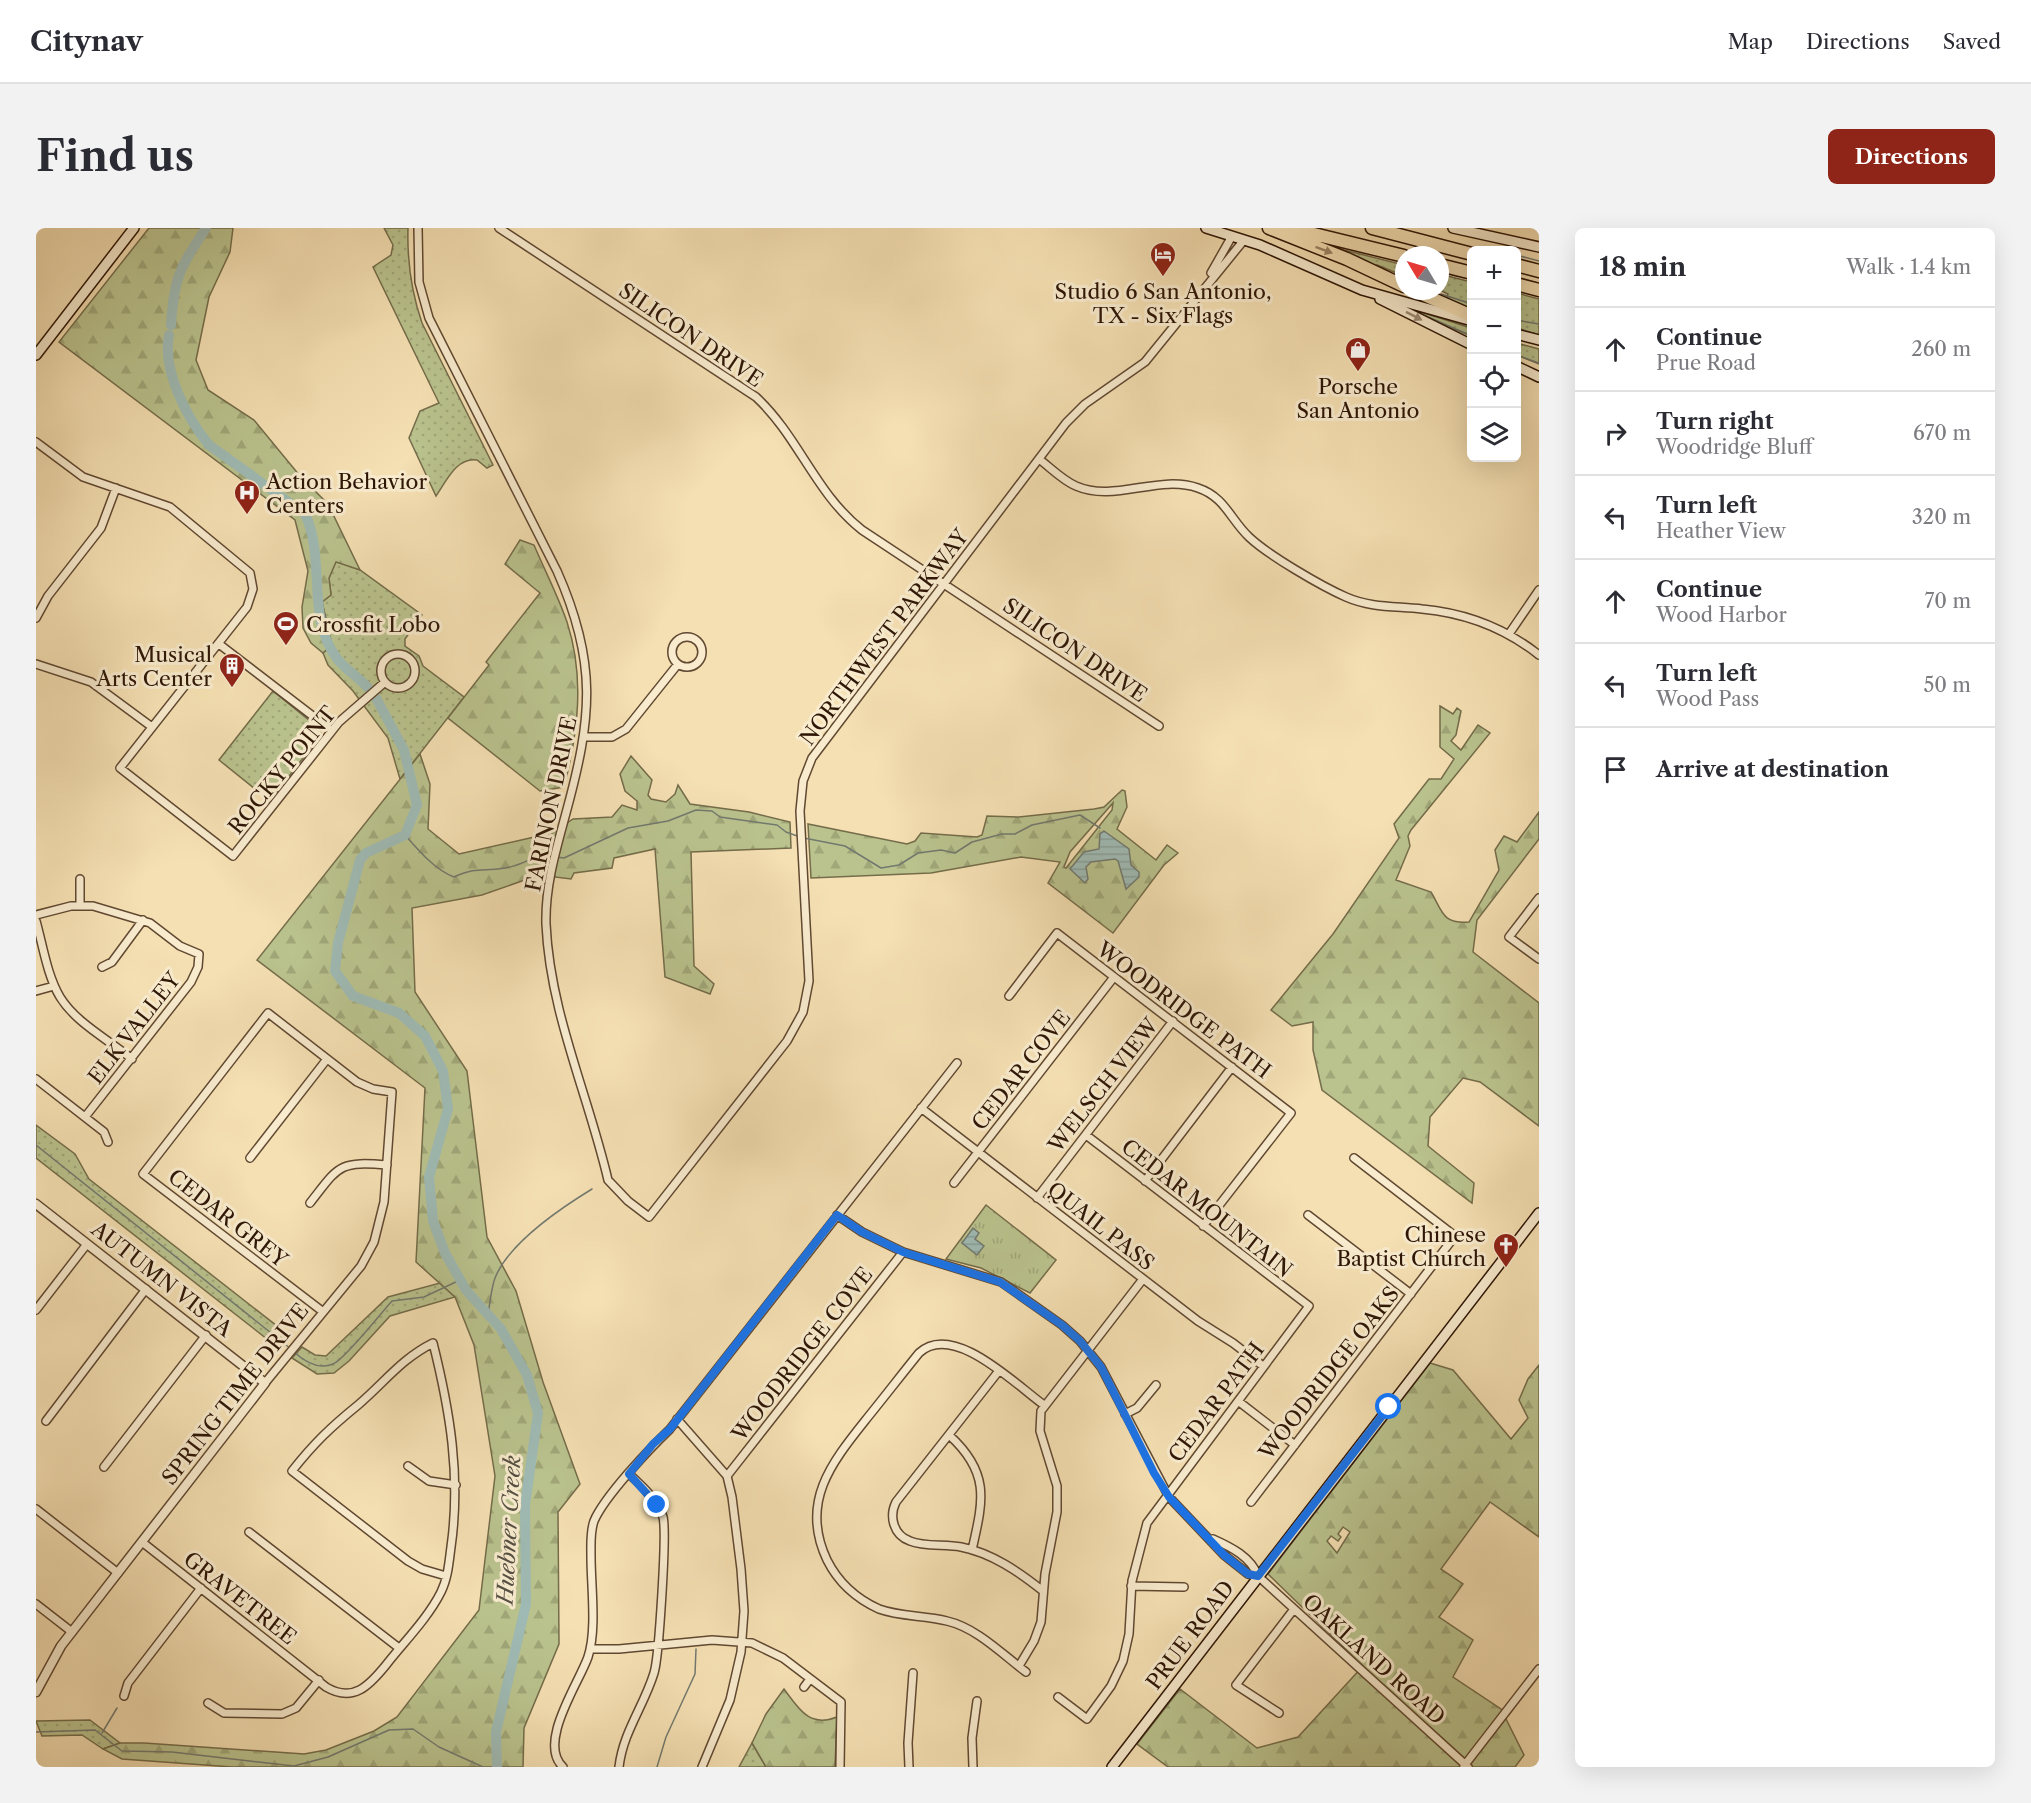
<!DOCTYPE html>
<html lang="en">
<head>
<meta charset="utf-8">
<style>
  :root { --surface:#fff; --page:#f2f2f3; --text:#2b2b33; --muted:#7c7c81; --line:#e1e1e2; --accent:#8f2418 }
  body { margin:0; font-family:"Libre Caslon Text",serif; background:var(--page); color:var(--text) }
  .controls { position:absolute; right:18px; top:18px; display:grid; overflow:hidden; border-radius:9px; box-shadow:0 6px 24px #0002 }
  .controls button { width:54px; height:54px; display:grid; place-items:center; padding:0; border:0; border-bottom:2px solid var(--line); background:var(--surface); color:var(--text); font:30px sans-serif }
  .compass { position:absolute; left:1359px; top:18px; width:54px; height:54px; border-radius:50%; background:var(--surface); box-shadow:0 6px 24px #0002; rotate:308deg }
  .stop { position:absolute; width:18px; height:18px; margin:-14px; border:4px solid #1a73e8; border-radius:50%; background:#fff }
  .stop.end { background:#1a73e8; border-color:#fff; box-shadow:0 2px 6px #0008 }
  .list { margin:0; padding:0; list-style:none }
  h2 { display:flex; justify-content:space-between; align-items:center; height:78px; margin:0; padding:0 24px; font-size:26px }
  h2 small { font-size:20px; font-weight:400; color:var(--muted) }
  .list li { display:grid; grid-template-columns:39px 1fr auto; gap:18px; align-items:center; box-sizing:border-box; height:84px; padding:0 24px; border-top:2px solid var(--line) }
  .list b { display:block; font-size:22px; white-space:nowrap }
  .list p { margin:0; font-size:20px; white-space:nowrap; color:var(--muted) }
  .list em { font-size:20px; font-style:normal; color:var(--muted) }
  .icon { flex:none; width:33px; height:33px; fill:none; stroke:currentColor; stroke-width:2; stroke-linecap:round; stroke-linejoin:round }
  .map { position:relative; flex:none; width:1503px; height:1539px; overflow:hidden; border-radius:9px }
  header { display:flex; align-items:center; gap:36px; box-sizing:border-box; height:84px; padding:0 30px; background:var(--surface); border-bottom:2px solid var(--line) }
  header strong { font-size:28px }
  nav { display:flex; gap:33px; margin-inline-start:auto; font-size:21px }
  .intro { display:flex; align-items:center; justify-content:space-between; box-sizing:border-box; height:144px; padding:0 36px }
  h1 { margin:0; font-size:42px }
  .button { padding:15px 27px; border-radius:9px; background:var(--accent); color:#fff; font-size:21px; font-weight:700 }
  main { display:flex; gap:36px; padding:0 36px }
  aside { flex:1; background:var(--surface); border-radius:9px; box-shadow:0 6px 24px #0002 }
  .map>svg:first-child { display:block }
</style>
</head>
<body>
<header>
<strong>Citynav</strong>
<nav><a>Map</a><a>Directions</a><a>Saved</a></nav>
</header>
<div class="intro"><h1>Find us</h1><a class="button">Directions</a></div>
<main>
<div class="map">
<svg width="1503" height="1539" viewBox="0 0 1503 1539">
  <defs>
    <pattern id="grass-dots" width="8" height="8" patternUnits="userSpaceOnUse" patternTransform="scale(1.5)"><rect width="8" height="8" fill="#bac38e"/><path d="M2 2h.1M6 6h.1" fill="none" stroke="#a0a779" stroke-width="1.8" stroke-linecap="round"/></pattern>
    <pattern id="forest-firs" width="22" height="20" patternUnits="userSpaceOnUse" patternTransform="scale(1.5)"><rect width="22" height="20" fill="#bac38e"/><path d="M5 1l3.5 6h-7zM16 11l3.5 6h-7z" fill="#a0a779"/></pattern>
    <pattern id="park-tufts" width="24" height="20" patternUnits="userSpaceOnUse" patternTransform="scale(1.5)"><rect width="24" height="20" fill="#bac38e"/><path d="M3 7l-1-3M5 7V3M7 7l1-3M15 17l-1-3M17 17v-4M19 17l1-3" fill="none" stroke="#a0a779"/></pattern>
    <pattern id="water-rules" width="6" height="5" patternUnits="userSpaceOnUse" patternTransform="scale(1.5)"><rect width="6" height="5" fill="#9fbbb5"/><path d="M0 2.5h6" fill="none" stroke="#89a09a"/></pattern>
  </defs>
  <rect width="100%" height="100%" fill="#f5e0b3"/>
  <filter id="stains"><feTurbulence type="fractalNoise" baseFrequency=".00333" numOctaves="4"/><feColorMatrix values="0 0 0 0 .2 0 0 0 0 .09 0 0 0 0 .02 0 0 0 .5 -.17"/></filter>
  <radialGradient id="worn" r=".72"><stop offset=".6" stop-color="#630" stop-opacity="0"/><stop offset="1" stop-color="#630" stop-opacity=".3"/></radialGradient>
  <path fill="url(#grass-dots)" stroke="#746c4a" stroke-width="1.5" d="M348 0H372C371 33 375 63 386 95L457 237 451 240 441 232C420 229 410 254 400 268L373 210 384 183 403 175 337 39 355 27 357 17Z
    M1296 19 1368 37V48L1341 37 1338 40Z
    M1404 46 1435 54V84L1409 74 1412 66 1404 62Z
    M1481 65 1503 71V107L1481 100Z
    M1379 82 1435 100V108L1377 84Z
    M1480 115 1503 121V136L1481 127Z
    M300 333 324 342 386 387 369 411V418L383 428 387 438 428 469 364 551 352 510 317 463 292 437 287 425 296 417 286 374 295 367 293 350Z
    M237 463 285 502 284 508 234 573 183 532Z
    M0 897 39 926 53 951 255 1109 245 1122 0 930Z
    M404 1055 419 1069 354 1088 313 1133 298 1145 281 1146 256 1130 266 1119 279 1127 290 1128 352 1069Z
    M54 1492 84 1515 67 1521 46 1507 6 1508 0 1493Z
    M716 1515 730 1539H703Z"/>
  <path fill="url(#forest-firs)" stroke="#746c4a" stroke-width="1.5" fill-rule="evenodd" d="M113 0H197L194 24 173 69 160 132 172 162 218 192 264 248 292 276 324 342 300 334 293 350 295 367 286 374 296 417 287 425 275 415 267 400 266 379 272 343 259 292 23 114Z
    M484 312 498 317C509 343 522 368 531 394 549 449 542 505 528 559L504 563 412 490 453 437 450 434 504 365 469 336Z
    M1404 478 1417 486 1421 480 1425 483 1420 507 1415 513 1425 522 1442 497 1454 505 1375 602 1372 608 1374 618 1360 652 1395 664C1407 684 1406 696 1433 694L1463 642 1459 622 1468 608 1481 614 1503 584V611L1441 692 1437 724 1503 775V898L1444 854 1427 850 1394 889 1392 918 1438 955 1436 975 1286 862 1277 822V794L1256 798 1235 782 1297 706 1363 610 1358 596 1393 551H1405L1418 531 1404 519Z
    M384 526 394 556 392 601 423 626 516 605 537 591 576 589 586 577 601 582V573L589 563 584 546 595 528 616 552 612 567 615 571 630 574 639 566 642 557 654 576 713 584 754 594 755 620 655 624 658 738 678 756 674 766 629 749 619 621 578 630 576 640 538 645 535 651 503 647 446 667 376 680 379 764 431 843 451 1009 480 1063 507 1154 544 1256 522 1284 523 1416 488 1500 487 1539H196L86 1531 67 1521 84 1515H108L268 1526 290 1522 338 1503 361 1489 443 1382 459 1248 438 1117 419 1069 380 1034 389 860 221 732Z
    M1086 562 1089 563 1091 579 1081 601 1120 632 1131 617 1142 625 1128 637 1077 705 1012 655 1024 634 985 629 895 645 775 650 772 596 871 616 879 613 885 605 941 609 946 607 951 588 983 589 1058 581 1068 579ZM1077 575 1076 582 1030 640 1028 639 1034 624Z
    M1394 1135 1417 1142 1475 1211 1492 1190 1483 1172 1492 1151 1503 1137V1309L1454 1274 1405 1341 1427 1356 1403 1389 1437 1412 1417 1449 1465 1481 1488 1527 1479 1539H1132L1101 1516 1144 1461 1221 1520 1262 1509 1327 1438 1232 1346ZM1307 1299 1314 1304 1301 1325 1291 1313 1295 1308 1302 1313 1305 1309 1302 1306Z
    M748 1461C763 1481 773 1500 801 1489L799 1539H730L716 1515 730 1486Z"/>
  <path fill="url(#park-tufts)" stroke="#746c4a" stroke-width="1.5" d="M950 977 1020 1032 994 1065 945 1040 910 1031Z"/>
  <path fill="url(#water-rules)" stroke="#72796f" stroke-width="1.5" d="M1068 603 1093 621 1095 637 1103 644V649L1090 661 1082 633 1079 631 1055 634 1050 639 1052 651 1049 655 1034 641 1048 624 1063 621 1064 606Z
    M937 1000 943 1005 939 1011 948 1018 941 1027 926 1015Z"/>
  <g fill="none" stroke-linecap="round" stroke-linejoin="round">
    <path stroke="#72796f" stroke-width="1.5" d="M1480 27 1503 33
      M1405 66 1436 76
      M1383 85 1436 108
      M1480 92 1503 96
      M1480 127 1503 135
      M369 607C382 622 399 642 418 649 443 638 446 644 469 640 486 638 498 626 515 629
      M768 610 809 618 845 640 863 637 882 625 905 622 919 625 936 614 966 606H979L996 597 1044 587 1064 600
      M520 629 528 630 592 600 632 593 660 582 676 583 684 589 741 597 750 604 764 609
      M0 917 255 1121
      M452 1087C454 1075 455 1061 459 1050 473 1015 525 980 556 961
      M258 1124C268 1133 283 1142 297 1136 308 1132 345 1085 356 1073L388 1069 424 1052
      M0 1504 59 1502 86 1523 136 1524 258 1538 292 1529 353 1502 377 1501 403 1519 447 1539
      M66 1505 81 1480
      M621 1539 630 1509 659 1446 660 1421"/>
    <path stroke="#9fbbb5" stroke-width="10" d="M135 97C138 48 144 40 170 0
      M133 107C126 143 151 190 173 217L269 286C290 330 270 388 300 429 308 441 323 449 333 461
      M340 470 368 522 381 577 369 607 330 625 324 632 302 715 299 743 317 768 363 785 389 808 407 843 412 881 393 949 397 993 409 1025 430 1062 465 1101 491 1147 502 1185 489 1277 490 1376 460 1504 461 1539"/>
    <defs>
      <path id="minor" d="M382 0 383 54 393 90 521 343C562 435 556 490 530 585 520 622 509 658 510 696 514 785 552 866 572 952L592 973 613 989 751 813 767 784 773 753 764 583 767 553 776 530 1030 195 1049 176 1109 134 1208 12
        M463 0 720 169C763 209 779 265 826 302L1123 498
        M1175 45 1196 8
        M0 214 47 249 134 279 214 345 217 361 211 379 84 540 197 628 303 494 349 454
        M1003 231C1015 240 1026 252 1040 258 1079 275 1122 246 1162 260 1189 269 1194 291 1213 309 1232 327 1285 358 1310 369 1335 380 1360 378 1386 381 1429 385 1469 400 1503 427
        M0 390 12 368 65 300 80 260
        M1473 406 1503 362
        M636 424a15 15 0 1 1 30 0a15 15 0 1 1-30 0Z
        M183 416 295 502
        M345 443a17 17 0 1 1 34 0a17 17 0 1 1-34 0Z
        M0 436 55 454 116 499
        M549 509H576L590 501 642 436
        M1503 670 1473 709 1503 731
        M44 677V651
        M0 687 35 678H57L114 695 144 718 163 726 162 739 155 754 49 889
        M0 693C7 718 11 747 24 769 40 795 73 812 96 831
        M66 739 76 734 107 692
        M0 763 18 758
        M973 768 1021 705 1255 885 1167 998
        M0 851 68 904 72 914
        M885 880 1162 1093 1197 1115 1227 1138
        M214 930 291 831
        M1109 953 1196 839
        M918 955 1078 749
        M1001 970 1137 793
        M274 975C303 938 302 933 351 937
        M801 987 826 1004 867 1024 965 1054 1026 1097 1044 1113 1065 1139 1133 1269 1188 1327 1212 1346 1222 1348
        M1272 987 1375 1066
        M0 1082 51 1016
        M962 1144 860 1274C853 1288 857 1307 874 1313 888 1319 909 1316 925 1319 956 1325 983 1344 1007 1363
        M229 1155 325 1038 338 1014 348 974 356 864 337 861 321 854 232 785 107 946 286 1083
        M1202 1173 1259 1217
        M1089 1186 1101 1180 1120 1157
        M641 1191 691 1248 696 1269 705 1341 708 1383 705 1424 694 1472 666 1539
        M10 1193 110 1061
        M913 1207C955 1245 947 1273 936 1322
        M372 1238 393 1253 420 1257
        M68 1239 170 1107
        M691 1248 867 1024
        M1215 1274 1419 1008 1318 930
        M0 1281 82 1345
        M213 1304 363 1420
        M1177 1311C1195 1319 1215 1329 1222 1348L1432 1539
        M106 1314 290 1459C317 1475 333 1458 350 1437 368 1414 392 1390 405 1364 412 1350 413 1334 415 1319 425 1249 414 1183 397 1115 365 1131 349 1154 322 1177 295 1199 278 1215 256 1243L372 1333 386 1341 410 1348
        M1095 1358 1148 1359
        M0 1376 36 1404
        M554 1421H583L676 1412 716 1415 747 1430 805 1474 804 1539
        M983 1438 998 1413 1005 1394 1009 1346 1021 1284V1258L1004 1203 1005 1183 1107 1051
        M990 1444C966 1426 941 1400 911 1393 888 1387 865 1389 843 1381 821 1371 802 1354 791 1332 763 1273 797 1233 832 1189 849 1168 866 1146 883 1125 917 1093 980 1157 1008 1177
        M768 1459 774 1451
        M88 1468 92 1455 165 1360
        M1022 1469 1051 1491 1075 1458 1087 1433 1093 1406 1096 1353 1111 1295 1273 1078 1050 907
        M172 1475 188 1485 246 1486 260 1480 283 1452
        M1243 1485 1200 1457 1258 1381
        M1428 1538 1503 1441
        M527 1539C501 1515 543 1455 552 1429 561 1402 555 1358 555 1329 555 1316 554 1304 558 1293 568 1269 614 1220 634 1201L921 835
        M583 1539C587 1504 608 1478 618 1445 623 1429 631 1304 627 1289 622 1272 605 1257 593 1246
        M873 1539 872 1515 877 1445
        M937 1539 936 1510 941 1473"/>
      <path id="tertiary" d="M0 976 229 1155 25 1418 0 1464"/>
      <path id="secondary" d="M1170 0 1224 17 1326 62 1436 93
        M1417 0 1503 19
        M1344 71 1436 117
        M1480 106 1503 112
        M0 127 98 0
        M1480 138 1503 149
        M1076 1539 1503 985"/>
      <path id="motorway" d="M1233 0 1311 31 1368 58
        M1253 0 1368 28
        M1336 0 1436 26
        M1404 37 1436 45
        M1480 37 1503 43
        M1480 56 1503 62
        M1379 63 1436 88"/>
    </defs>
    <use href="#minor" stroke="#604831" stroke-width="10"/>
    <use href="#tertiary" stroke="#604831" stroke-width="11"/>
    <use href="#secondary" stroke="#2e1606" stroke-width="12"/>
    <use href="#motorway" stroke="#2e1606" stroke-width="15"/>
    <use href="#minor" stroke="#f8ebce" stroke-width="7"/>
    <use href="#tertiary" stroke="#f8ebce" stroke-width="8"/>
    <use href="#secondary" stroke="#f8ebce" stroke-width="9"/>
    <use href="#motorway" stroke="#f5e0b3" stroke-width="12"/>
  </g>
  <defs><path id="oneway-solid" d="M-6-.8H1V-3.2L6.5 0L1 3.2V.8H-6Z" transform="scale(1.5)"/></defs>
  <use fill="#9b8565" href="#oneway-solid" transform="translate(1288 22) rotate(21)"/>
  <use fill="#9d8b74" href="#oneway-solid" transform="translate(1378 88) rotate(27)"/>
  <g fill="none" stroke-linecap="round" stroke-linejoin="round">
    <path stroke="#1a73e8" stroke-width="8" d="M621 1277 593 1246 617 1216 634 1201 801 987 826 1004 867 1024 964 1054 1026 1097 1044 1113 1065 1139 1118 1245 1133 1269 1188 1327 1212 1346 1222 1348 1353 1179"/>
  </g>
  <defs>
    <symbol id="hotel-pin" viewBox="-11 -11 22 30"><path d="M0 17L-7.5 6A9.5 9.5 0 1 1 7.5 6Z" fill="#8f2418" stroke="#f8ebce"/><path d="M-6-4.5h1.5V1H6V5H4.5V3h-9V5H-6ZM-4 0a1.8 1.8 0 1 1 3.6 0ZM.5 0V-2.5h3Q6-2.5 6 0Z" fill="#fff"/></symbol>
    <symbol id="shop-pin" viewBox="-11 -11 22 30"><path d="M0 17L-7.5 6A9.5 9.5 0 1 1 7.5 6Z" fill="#8f2418" stroke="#f8ebce"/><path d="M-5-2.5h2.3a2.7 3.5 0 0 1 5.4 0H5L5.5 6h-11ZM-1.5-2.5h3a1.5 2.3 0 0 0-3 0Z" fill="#fff"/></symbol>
    <symbol id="hospital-pin" viewBox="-11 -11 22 30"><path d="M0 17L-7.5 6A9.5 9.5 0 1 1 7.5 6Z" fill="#8f2418" stroke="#f8ebce"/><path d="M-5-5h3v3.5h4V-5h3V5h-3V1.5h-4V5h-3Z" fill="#fff"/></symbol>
    <symbol id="stadium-pin" viewBox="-11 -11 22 30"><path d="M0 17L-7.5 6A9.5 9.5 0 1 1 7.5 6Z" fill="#8f2418" stroke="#f8ebce"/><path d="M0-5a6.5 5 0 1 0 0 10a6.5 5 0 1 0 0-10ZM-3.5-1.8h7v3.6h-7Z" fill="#fff"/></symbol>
    <symbol id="building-pin" viewBox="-11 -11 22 30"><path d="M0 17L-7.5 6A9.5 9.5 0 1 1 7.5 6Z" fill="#8f2418" stroke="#f8ebce"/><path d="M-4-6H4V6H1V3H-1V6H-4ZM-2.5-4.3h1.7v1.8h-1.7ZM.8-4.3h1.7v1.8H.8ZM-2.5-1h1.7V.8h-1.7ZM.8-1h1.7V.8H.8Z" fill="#fff"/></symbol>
    <symbol id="church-pin" viewBox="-11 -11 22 30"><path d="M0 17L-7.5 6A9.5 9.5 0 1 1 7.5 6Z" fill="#8f2418" stroke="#f8ebce"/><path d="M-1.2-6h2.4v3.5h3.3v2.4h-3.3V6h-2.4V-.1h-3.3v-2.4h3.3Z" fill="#fff"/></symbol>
  </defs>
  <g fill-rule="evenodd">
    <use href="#hotel-pin" x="1112" y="12" width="30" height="40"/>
    <use href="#shop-pin" x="1307" y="107" width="30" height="40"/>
    <use href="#hospital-pin" x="196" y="250" width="30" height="40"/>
    <use href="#stadium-pin" x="235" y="381" width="30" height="40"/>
    <use href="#building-pin" x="181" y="423" width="30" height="40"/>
    <use href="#church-pin" x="1455" y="1003" width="30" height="40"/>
  </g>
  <g text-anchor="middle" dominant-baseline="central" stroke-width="6" stroke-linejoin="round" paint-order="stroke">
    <g font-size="21" fill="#2e1606" stroke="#f8ebce">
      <text x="1127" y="63">Studio 6 San Antonio,<tspan x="1127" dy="24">TX - Six Flags</tspan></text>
      <text x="1322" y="158">Porsche<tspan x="1322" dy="24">San Antonio</tspan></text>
      <text x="230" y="253" text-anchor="start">Action Behavior<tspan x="230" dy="24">Centers</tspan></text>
      <text x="270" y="396" text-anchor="start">Crossfit Lobo</text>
      <text x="176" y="426" text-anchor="end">Musical<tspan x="176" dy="24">Arts Center</tspan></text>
      <text x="1450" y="1006" text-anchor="end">Chinese<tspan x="1450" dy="24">Baptist Church</tspan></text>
    </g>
    <g font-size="21" fill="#2e1606" stroke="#f8ebce">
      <text transform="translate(655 107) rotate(34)">SILICON DRIVE</text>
      <text transform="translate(848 409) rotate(-53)">NORTHWEST PARKWAY</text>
      <text transform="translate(1039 422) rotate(34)">SILICON DRIVE</text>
      <text transform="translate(246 542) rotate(-51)">ROCKY POINT</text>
      <text transform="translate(515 576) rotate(-78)">FARINON DRIVE</text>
      <text transform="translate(1148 782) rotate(37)">WOODRIDGE PATH</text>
      <text transform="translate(98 800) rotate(-52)">ELK VALLEY</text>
      <text transform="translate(985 842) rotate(-52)">CEDAR COVE</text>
      <text transform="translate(1067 857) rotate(-52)">WELSCH VIEW</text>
      <text transform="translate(1171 980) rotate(38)">CEDAR MOUNTAIN</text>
      <text transform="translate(192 990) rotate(38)">CEDAR GREY</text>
      <text transform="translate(1065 998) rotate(38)">QUAIL PASS</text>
      <text transform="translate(126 1051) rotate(38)">AUTUMN VISTA</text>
      <text transform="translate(766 1126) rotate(-52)">WOODRIDGE COVE</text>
      <text transform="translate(1293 1145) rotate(-52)">WOODRIDGE OAKS</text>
      <text transform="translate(199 1166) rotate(-52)">SPRING TIME DRIVE</text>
      <text transform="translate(1180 1174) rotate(-53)">CEDAR PATH</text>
      <text transform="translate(204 1370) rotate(38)">GRAVETREE</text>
      <text transform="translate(1154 1407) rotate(-53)">PRUE ROAD</text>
      <text transform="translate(1338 1431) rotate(42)">OAKLAND ROAD</text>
    </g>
    <g font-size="22" font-style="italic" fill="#565043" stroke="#f8ebce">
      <text transform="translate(473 1302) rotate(-87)">Huebner Creek</text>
    </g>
  </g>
  <rect width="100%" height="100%" filter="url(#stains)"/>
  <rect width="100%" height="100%" fill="url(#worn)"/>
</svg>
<div class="controls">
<button>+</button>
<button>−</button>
<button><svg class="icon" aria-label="locate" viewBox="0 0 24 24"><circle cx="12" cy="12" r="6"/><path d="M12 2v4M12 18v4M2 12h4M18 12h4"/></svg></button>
<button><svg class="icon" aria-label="layers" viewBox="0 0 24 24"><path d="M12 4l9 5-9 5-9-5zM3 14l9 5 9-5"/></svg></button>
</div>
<svg class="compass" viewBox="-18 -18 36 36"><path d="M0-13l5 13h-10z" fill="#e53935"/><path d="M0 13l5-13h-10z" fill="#7c7c81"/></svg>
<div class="stop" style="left:1353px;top:1179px"></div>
<div class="stop end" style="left:621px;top:1277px"></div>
</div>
<aside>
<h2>18 min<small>Walk · 1.4 km</small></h2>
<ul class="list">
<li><svg class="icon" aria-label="ahead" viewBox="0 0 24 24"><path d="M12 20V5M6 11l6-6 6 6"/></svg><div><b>Continue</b><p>Prue Road</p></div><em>260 m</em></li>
<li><svg class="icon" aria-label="right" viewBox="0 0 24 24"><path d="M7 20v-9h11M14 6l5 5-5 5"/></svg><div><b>Turn right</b><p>Woodridge Bluff</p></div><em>670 m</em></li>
<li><svg class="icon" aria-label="left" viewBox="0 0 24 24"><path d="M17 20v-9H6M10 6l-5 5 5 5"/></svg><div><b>Turn left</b><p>Heather View</p></div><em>320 m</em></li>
<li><svg class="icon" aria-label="ahead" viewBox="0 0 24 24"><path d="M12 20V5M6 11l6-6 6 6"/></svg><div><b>Continue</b><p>Wood Harbor</p></div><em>70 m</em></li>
<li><svg class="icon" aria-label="left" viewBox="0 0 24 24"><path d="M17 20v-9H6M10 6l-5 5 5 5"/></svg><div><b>Turn left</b><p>Wood Pass</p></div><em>50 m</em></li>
<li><svg class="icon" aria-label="arrive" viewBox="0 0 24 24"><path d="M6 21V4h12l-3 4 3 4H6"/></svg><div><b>Arrive at destination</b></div></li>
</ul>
</aside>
</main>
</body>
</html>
